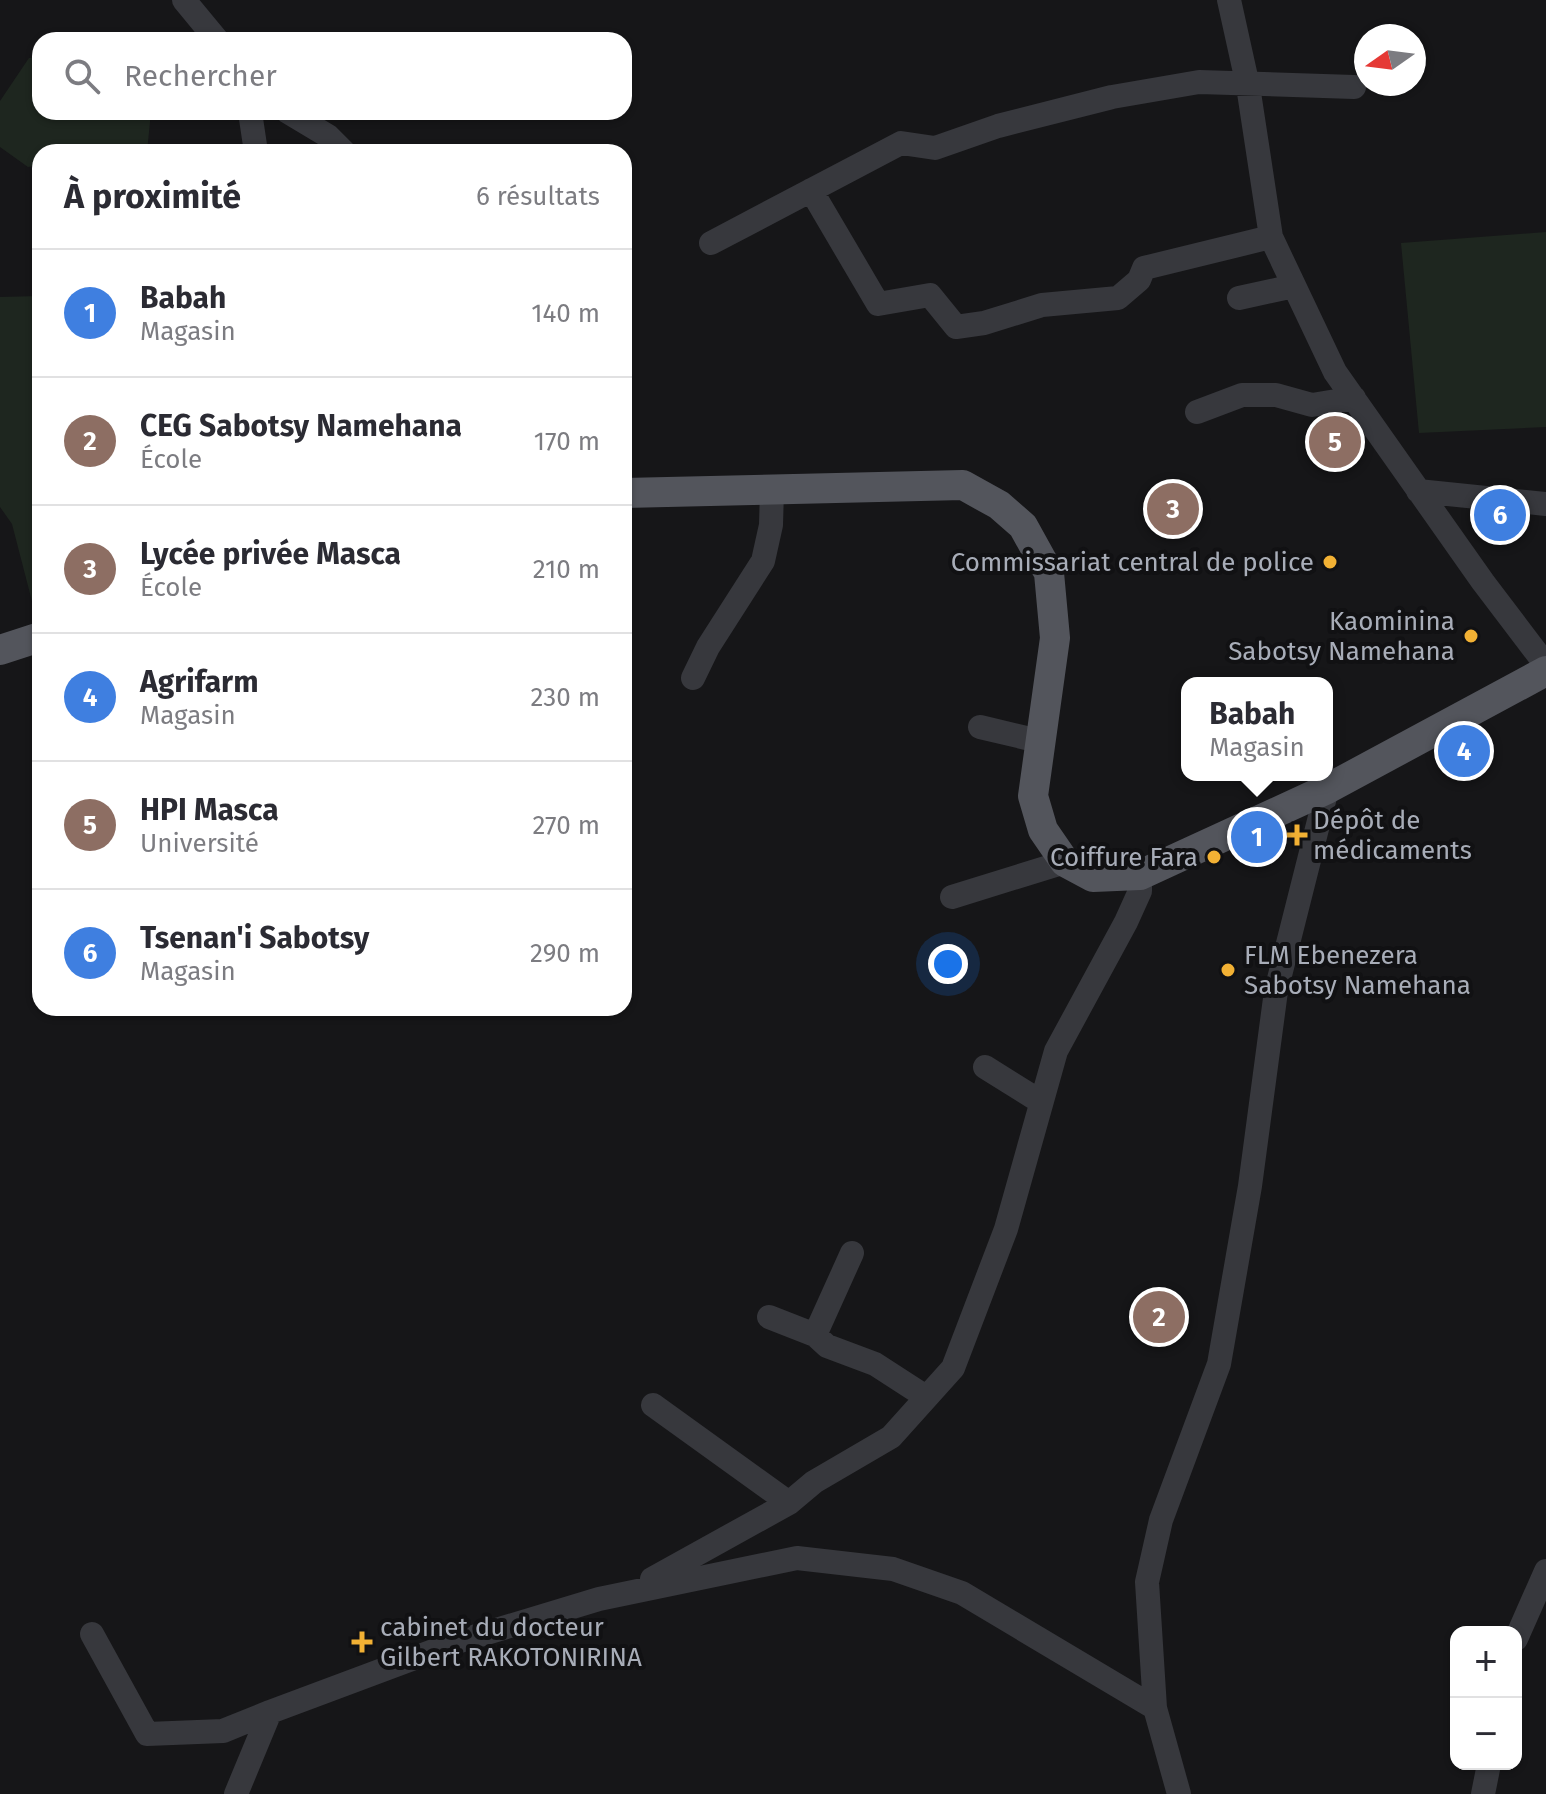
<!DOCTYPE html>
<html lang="fr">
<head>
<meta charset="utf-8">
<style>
  :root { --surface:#fff; --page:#f2f2f3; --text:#2b2b33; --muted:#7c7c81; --line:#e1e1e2; --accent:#7c3aed }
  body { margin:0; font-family:"Fira Sans",sans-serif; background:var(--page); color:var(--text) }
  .controls { position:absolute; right:24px; bottom:24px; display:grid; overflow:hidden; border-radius:16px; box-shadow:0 2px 6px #0004 }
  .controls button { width:72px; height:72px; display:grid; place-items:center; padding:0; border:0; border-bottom:2px solid var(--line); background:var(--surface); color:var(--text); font:40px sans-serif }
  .compass { position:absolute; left:1354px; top:24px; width:72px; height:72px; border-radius:50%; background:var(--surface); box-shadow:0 2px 6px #0004; rotate:256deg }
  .you { position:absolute; left:948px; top:964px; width:28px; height:28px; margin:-20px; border:6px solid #fff; border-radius:50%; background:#1a73e8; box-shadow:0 0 0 12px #1a73e833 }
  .badge { display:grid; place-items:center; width:52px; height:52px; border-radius:50%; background:var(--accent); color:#fff; font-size:26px; font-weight:700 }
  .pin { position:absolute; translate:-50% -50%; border:4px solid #fff; box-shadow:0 2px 8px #0006 }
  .popup { position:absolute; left:1181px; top:677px; width:152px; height:104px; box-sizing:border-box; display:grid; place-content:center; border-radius:16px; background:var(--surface); filter:drop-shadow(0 2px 6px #0005); font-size:26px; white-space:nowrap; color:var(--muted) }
  .popup b { font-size:30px; color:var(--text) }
  .popup::after { content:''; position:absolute; left:50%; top:100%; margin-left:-16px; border:16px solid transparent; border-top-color:var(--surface) }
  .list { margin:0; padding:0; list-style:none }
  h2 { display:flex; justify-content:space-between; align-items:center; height:104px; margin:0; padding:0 32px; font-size:34px }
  h2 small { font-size:26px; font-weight:400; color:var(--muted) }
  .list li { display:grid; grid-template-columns:52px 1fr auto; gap:24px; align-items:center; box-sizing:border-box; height:128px; padding:0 32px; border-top:2px solid var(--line) }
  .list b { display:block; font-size:30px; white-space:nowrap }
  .list p { margin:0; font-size:26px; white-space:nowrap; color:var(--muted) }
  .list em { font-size:26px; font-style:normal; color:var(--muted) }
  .icon { flex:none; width:44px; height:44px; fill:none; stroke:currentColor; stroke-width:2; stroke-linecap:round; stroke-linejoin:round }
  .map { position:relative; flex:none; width:1546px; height:1794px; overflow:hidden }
  .search { position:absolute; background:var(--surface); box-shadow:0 2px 6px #0004; left:32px; top:32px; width:600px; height:88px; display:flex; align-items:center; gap:20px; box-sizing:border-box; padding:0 28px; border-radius:24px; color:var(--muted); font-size:30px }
  .panel { position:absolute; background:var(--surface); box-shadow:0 2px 6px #0004; left:32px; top:144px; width:600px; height:872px; border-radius:24px }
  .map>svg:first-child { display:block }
</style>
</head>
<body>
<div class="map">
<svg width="1546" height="1794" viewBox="0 0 1546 1794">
  <rect width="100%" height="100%" fill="#161618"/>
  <path fill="#1e261f" d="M40 57V112H151L147 152H40V165L28 167 0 147V101L29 58Z
    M1546 232V427L1419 433 1401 243Z
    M40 296V607L34 609 12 524 0 507V297Z"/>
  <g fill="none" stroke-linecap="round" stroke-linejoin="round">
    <path stroke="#37383d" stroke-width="24" d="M184 0 217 40
      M1229 0 1248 86 1271 237 1335 372 1483 582 1546 665
      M250 112 256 152
      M288 112 328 136 344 152
      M811 190 878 304 930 295 956 327 984 323 1042 305 1118 298 1139 280 1144 268 1271 237
      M711 243 901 143 935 148 998 126 1112 97 1199 82 1354 87
      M1239 298 1294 286
      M1197 412 1242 395H1276L1312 405 1354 398
      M1418 491 1546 504
      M693 678 708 647 763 561 771 525 772 490
      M980 727 1039 741
      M952 897 1065 862
      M985 1067 1041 1102
      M769 1317 815 1335 827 1346 875 1364 926 1397
      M815 1335 852 1253
      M653 1405 789 1503
      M652 1579 789 1503 814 1482 891 1437 953 1368 1006 1229 1056 1051 1126 922 1140 891V875
      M92 1634 147 1734 223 1731 270 1712
      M1516 1639 1546 1571
      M236 1794 270 1712 460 1641 599 1599 797 1558 893 1569 962 1593 1155 1708
      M1179 1794 1155 1708 1147 1582 1161 1520 1219 1364 1250 1186 1276 991 1327 789
      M1483 1794 1489 1764"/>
    <path stroke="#53555c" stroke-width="30" d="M624 493 963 485 999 505 1023 526 1049 573 1055 638 1033 796 1043 830 1065 862 1093 877 1140 875 1327 789 1546 671
      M0 650 40 637"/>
  </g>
  <g fill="#f2b134" stroke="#111113" stroke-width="3">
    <circle cx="1330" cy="562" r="8"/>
    <circle cx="1471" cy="636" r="8"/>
    <path d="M1293 823h8v8h8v8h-8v8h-8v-8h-8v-8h8z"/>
    <circle cx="1214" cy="857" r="8"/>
    <circle cx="1228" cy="970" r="8"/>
    <path d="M358 1630h8v8h8v8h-8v8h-8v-8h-8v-8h8z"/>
  </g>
  <g text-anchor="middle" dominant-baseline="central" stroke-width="8" stroke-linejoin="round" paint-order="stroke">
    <g font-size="26" fill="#a8adb8" stroke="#111113" text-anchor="end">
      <text x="1314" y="562">Commissariat central de police</text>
      <text x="1455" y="621">Kaominina<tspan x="1455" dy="30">Sabotsy Namehana</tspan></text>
      <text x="1313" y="820" text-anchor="start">Dépôt de<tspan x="1313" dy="30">médicaments</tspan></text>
      <text x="1198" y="857">Coiffure Fara</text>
      <text x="1244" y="955" text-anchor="start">FLM Ebenezera<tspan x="1244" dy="30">Sabotsy Namehana</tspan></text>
      <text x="380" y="1627" text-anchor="start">cabinet du docteur<tspan x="380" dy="30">Gilbert RAKOTONIRINA</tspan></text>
    </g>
  </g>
</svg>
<div class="controls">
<button>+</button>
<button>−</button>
</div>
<svg class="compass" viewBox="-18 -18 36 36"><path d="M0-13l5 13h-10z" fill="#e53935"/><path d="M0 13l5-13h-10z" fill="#7c7c81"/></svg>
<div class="you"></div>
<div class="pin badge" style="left:1257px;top:837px;background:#3f7fe0">1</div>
<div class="popup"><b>Babah</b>Magasin</div>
<div class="pin badge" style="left:1159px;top:1317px;background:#8d6e63">2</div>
<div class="pin badge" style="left:1173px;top:509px;background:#8d6e63">3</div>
<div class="pin badge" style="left:1464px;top:751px;background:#3f7fe0">4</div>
<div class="pin badge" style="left:1335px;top:442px;background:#8d6e63">5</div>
<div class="pin badge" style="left:1500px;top:515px;background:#3f7fe0">6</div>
<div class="search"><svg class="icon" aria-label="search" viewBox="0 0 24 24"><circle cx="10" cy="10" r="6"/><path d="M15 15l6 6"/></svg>Rechercher</div>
<section class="panel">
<h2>À proximité<small>6 résultats</small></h2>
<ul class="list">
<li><span class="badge" style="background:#3f7fe0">1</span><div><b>Babah</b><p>Magasin</p></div><em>140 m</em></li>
<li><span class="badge" style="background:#8d6e63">2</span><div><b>CEG Sabotsy Namehana</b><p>École</p></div><em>170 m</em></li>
<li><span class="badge" style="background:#8d6e63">3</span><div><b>Lycée privée Masca</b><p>École</p></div><em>210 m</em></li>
<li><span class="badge" style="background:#3f7fe0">4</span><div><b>Agrifarm</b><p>Magasin</p></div><em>230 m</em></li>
<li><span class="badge" style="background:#8d6e63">5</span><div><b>HPI Masca</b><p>Université</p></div><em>270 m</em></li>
<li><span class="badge" style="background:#3f7fe0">6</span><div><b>Tsenan'i Sabotsy</b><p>Magasin</p></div><em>290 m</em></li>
</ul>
</section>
</div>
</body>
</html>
